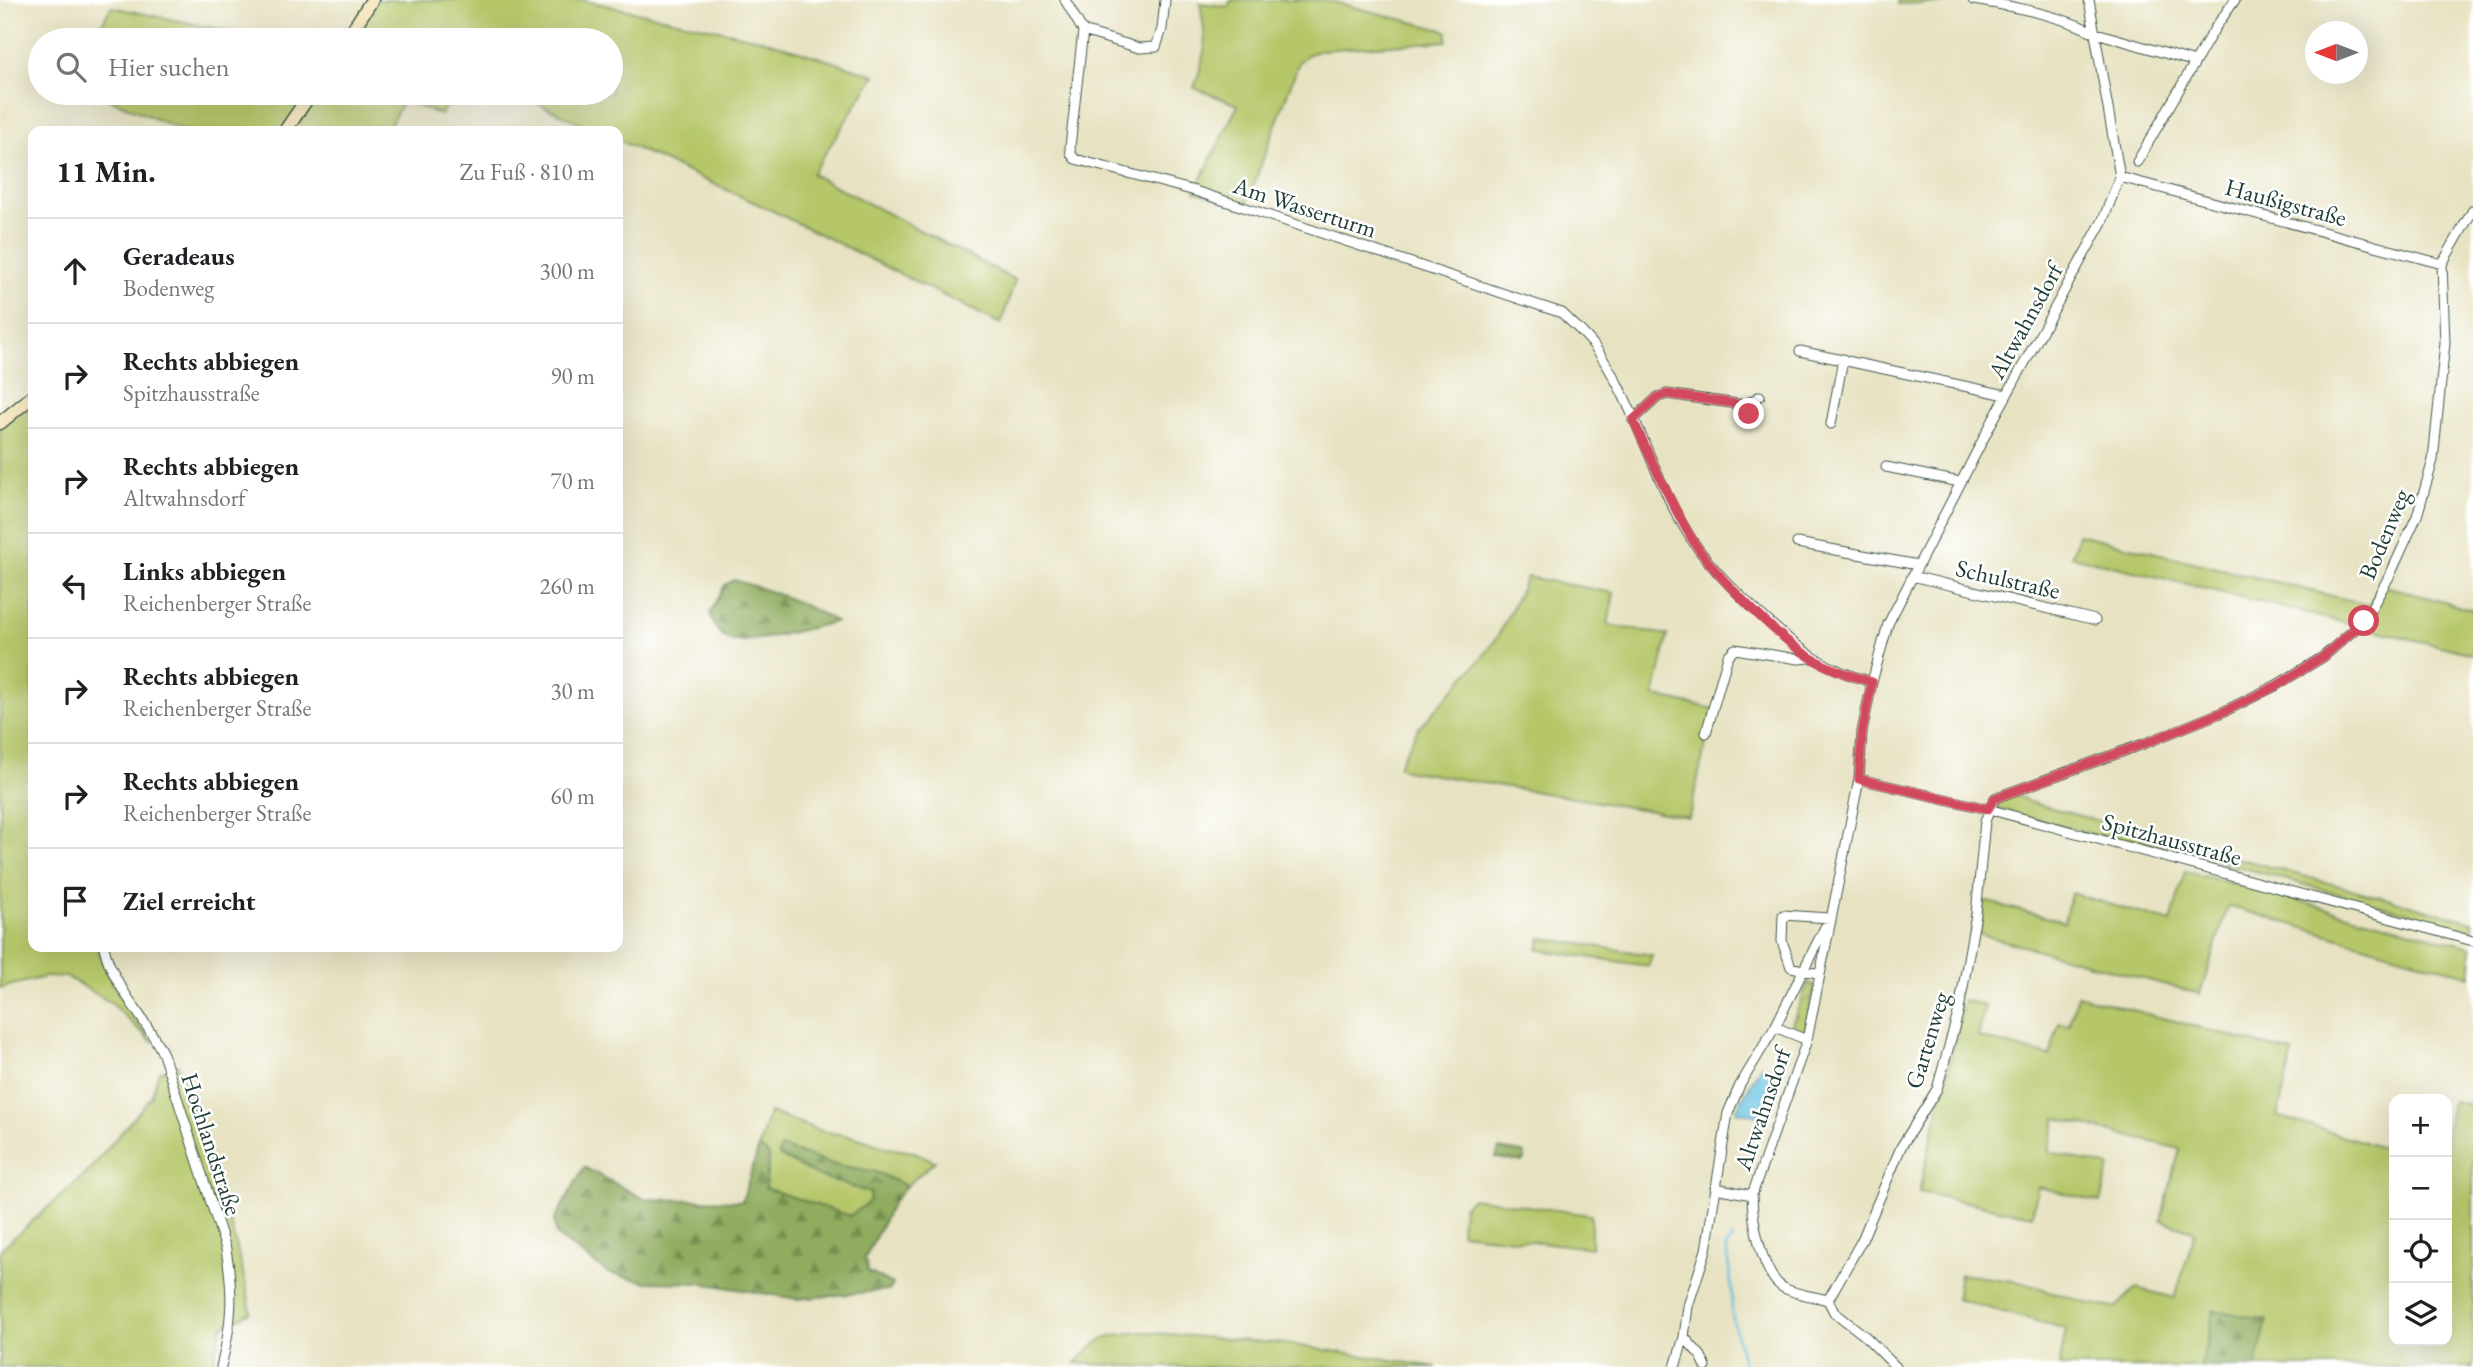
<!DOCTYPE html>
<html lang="de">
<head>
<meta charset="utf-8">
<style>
  :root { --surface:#fff; --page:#f6f6f6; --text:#202124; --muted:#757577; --line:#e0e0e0 }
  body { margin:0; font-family:"EB Garamond",serif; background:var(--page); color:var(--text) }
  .controls { position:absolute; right:21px; bottom:21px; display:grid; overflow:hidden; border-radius:14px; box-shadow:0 7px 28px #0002 }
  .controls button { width:63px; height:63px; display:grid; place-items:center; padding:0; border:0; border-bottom:2px solid var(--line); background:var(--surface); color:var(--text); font:35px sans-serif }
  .compass { position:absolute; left:2305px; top:21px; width:63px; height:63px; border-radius:50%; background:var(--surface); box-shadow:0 7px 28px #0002; rotate:270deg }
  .stop { position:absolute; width:21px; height:21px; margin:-16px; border:5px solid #d1495b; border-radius:50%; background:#fff }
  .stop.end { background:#d1495b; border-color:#fff; box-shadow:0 2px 7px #0008 }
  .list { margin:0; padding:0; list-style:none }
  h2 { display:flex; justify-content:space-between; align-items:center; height:91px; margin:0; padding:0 28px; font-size:30px }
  h2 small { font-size:23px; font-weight:400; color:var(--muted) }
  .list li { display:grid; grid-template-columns:46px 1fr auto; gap:21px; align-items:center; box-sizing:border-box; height:105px; padding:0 28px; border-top:2px solid var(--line) }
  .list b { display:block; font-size:26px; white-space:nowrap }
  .list p { margin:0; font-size:23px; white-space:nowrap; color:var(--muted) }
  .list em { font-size:23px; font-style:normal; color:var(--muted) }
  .icon { flex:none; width:38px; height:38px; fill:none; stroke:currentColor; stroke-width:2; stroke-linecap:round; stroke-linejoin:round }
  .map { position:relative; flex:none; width:2473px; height:1367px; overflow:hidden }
  .search { position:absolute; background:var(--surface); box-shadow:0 7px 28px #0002; left:28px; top:28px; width:595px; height:77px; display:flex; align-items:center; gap:18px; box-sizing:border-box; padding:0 24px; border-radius:38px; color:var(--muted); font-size:26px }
  .panel { position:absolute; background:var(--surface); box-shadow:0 7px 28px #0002; left:28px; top:126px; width:595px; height:826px; border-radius:14px }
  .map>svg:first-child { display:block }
</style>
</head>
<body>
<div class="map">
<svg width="2473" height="1367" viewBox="0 0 2473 1367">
  <defs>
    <pattern id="forest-firs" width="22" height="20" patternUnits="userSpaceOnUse" patternTransform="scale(1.75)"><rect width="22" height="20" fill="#90ac5e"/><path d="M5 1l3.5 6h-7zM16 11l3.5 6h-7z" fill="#758d4e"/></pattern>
    <pattern id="park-crowns" width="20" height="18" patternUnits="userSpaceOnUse" patternTransform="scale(1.75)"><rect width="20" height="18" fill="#b6c76a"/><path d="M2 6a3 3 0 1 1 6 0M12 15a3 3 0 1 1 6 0" fill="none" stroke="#93a358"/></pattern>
  </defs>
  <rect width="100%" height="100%" fill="#fff"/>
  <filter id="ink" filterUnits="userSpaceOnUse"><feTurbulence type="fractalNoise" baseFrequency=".0143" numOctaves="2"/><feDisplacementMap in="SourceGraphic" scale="14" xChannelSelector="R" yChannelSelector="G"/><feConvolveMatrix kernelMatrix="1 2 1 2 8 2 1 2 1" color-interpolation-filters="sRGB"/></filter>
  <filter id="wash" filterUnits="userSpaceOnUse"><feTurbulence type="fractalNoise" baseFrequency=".00686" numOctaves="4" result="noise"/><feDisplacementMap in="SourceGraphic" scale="28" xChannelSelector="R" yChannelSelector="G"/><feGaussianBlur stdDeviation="1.57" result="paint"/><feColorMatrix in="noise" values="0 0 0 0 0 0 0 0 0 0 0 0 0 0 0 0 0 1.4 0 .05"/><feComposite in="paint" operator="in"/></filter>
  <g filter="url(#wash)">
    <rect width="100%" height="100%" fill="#e7e2c1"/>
    <path fill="#b6c76a" stroke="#6a824f" stroke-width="2" d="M372 0H582L764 40 875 75 812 174 1015 280 1001 324 775 212 618 140V131H598L515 93H611V40H346Z
      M1231 0H1326L1447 31V41L1320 50 1307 55 1299 62 1245 208 1195 191 1238 105 1194 88C1207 51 1207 42 1200 3L1228 7Z
      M1898 0H1953L1952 3 1898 4Z
      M111 7 271 40H93Z
      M95 93H452L441 115 404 100 386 131H184Z
      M33 397V947H98C106 981 133 1014 153 1043L110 1002 67 977H45L0 988V424Z
      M2078 534 2369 605 2381 585 2473 610V654L2072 556Z
      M1527 577 1614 593 1608 625 1668 635 1654 696 1714 709 1689 817 1405 770 1398 766 1418 729 1487 652 1498 636Z
      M2015 794 2029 802 2473 922V931L2135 838 2129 844 1998 809 1995 804 1997 801Z
      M2185 871 2472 947 2471 976 2228 906 2200 994 1979 934 1984 901 2064 922 2071 893 2171 922Z
      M1541 938 1652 955 1648 966 1538 950Z
      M2077 995 2293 1053 2277 1116 2394 1151V1341H2447V1132L2452 1101 2473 1106V1367H2256L2266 1320 2214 1311 2201 1367H2059L2066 1329 1956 1299 1960 1274 2020 1282 2091 1304 2115 1308 2136 1288 2175 1298 2195 1232 2161 1220 2180 1149 2056 1118 2049 1152 2110 1167 2100 1202 2038 1187 2032 1216 1919 1192 1964 1000 1985 1006 1978 1037 2050 1056 2059 1023 2069 1025Z
      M178 1065C205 1147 236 1227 251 1312L222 1327 212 1367H0V1250L87 1173 151 1097 159 1072Z
      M769 1112 821 1131 855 1137 887 1148 914 1152 935 1161 906 1186 876 1172 831 1164 781 1147 779 1155 816 1175 871 1193 869 1202 850 1216 765 1188 769 1155 759 1147Z
      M1472 1198 1591 1215V1248L1461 1233 1463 1207Z
      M1143 1332 1286 1344 1437 1367H1149L1076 1363C1101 1335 1107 1335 1143 1332Z"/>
    <path fill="url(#forest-firs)" stroke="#587449" stroke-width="2" d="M734 580C769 590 805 603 836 622 814 626 745 647 728 639 717 633 713 624 710 613L725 585Z
      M759 1147 769 1155 765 1188 850 1216 869 1202 871 1193 816 1175 778 1155 781 1147 831 1164 876 1172 906 1186 893 1202 865 1258 868 1272 893 1284 890 1290 797 1299 701 1283 648 1282 608 1273 557 1236 554 1221 584 1167 644 1199 742 1201Z
      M1499 1149 1524 1153 1525 1159 1522 1162 1496 1158Z
      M2214 1310 2267 1320 2256 1367H2201Z"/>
    <path fill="url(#park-crowns)" stroke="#6a824f" stroke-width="2" d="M1808 983 1815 985 1805 1033 1790 1029Z"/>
    <path fill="#63c0e1" stroke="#417e8a" stroke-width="2" d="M1761 1065 1771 1070 1777 1080 1762 1117 1736 1111Z"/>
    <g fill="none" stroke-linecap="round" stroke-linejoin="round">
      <path stroke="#63c0e1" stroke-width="2.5" d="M1732 1238 1726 1247 1732 1289V1314L1744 1367"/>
    </g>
  </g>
  <g filter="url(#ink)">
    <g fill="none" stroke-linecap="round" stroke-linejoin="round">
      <defs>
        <path id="street" d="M1065 0 1083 31 1139 48 1156 47 1162 29 1165 0
          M1973 0C2013 6 2058 15 2093 32L2195 62
          M2089 0 2120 177
          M1083 31 1070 147 1071 154 1075 159 1195 191 1562 313C1572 323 1583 332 1592 343 1637 403 1652 481 1694 543 1715 573 1741 597 1768 621 1802 652 1827 670 1872 682
          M2137 162 2215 28 2235 0
          M2120 177 2442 264
          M1800 351 2006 395
          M1633 420 1658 397 1667 394 1745 405 1760 396
          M1831 424 1843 359
          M1886 467 1960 482
          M1797 543 1918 565
          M1912 576 2095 620
          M1706 733 1728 656 1735 649 1798 659 1811 658
          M1859 779 1988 809 2473 941
          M104 947C112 985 146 1018 163 1054L226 1249C234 1296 232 1322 221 1367
          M1820 974 1791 967 1782 941 1783 915 1830 918
          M1775 1027 1807 1040
          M1715 1188 1752 1195
          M1828 1300 1862 1240 1901 1147 1937 1089 1959 1010 1976 914 1985 821 1995 798 2146 743 2225 711 2275 686 2323 657 2364 621 2390 575 2417 516 2433 460 2445 343 2442 264 2473 210
          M1828 1300C1814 1296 1797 1295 1784 1288 1762 1277 1752 1218 1752 1195L1807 1040 1859 779 1862 732 1872 682 1888 624 1992 422 2102 222 2120 177
          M1828 1300 1834 1312 1865 1336 1896 1367
          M1684 1337 1701 1356 1706 1367
          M1675 1367 1684 1337 1688 1306 1706 1250 1728 1113 1740 1085 1775 1027 1825 927"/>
        <path id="secondary" d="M346 40 372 0
          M285 131 311 93
          M0 423 33 396"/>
      </defs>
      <use href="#street" stroke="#3d5649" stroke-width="11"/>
      <use href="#secondary" stroke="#3d5649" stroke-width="15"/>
      <use href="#street" stroke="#fff" stroke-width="9"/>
      <use href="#secondary" stroke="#f7e9c3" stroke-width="12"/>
    </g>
  </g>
  <g fill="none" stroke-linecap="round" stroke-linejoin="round" filter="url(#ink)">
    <path stroke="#d1495b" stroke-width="9" d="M1749 414 1745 405 1667 394 1658 397 1633 420C1652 460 1669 501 1692 539 1712 573 1779 639 1813 659 1832 670 1851 676 1872 682L1862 733 1859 779 1988 809 1995 798 2146 743 2225 711 2276 686 2323 657 2364 621"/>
  </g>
  <g text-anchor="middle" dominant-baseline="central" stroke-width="5" stroke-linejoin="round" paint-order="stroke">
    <g font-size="24" fill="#1f3d34" stroke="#fff">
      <text transform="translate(2286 202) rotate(15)">Haußigstraße</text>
      <text transform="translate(1305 207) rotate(18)">Am Wasserturm</text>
      <text transform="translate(2025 321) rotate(-61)">Altwahnsdorf</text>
      <text transform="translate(2384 534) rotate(-67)">Bodenweg</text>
      <text transform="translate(2008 579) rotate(13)">Schulstraße</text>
      <text transform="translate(2172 839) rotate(15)">Spitzhausstraße</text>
      <text transform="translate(1927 1040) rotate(-73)">Gartenweg</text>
      <text transform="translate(1762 1109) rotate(-71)">Altwahnsdorf</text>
      <text transform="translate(212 1144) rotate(72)">Hochlandstraße</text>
    </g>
  </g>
</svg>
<div class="controls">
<button>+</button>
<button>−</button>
<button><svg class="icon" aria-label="locate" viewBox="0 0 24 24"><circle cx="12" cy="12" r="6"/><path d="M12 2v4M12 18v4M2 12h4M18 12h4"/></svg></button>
<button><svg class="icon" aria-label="layers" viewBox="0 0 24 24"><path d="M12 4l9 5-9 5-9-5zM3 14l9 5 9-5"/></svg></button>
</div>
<svg class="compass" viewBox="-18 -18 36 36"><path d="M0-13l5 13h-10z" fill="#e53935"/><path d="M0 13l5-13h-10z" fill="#757577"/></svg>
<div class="stop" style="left:2364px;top:621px"></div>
<div class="stop end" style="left:1749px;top:414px"></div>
<div class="search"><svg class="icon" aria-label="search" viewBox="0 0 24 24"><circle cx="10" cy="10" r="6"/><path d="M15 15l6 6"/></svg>Hier suchen</div>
<section class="panel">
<h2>11 Min.<small>Zu Fuß · 810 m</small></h2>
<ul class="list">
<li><svg class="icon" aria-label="ahead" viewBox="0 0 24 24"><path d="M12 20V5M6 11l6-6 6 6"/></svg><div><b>Geradeaus</b><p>Bodenweg</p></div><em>300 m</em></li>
<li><svg class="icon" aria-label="right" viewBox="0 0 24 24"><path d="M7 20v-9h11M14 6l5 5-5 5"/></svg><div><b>Rechts abbiegen</b><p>Spitzhausstraße</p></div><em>90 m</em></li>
<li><svg class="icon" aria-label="right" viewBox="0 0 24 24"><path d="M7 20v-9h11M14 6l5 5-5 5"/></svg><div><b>Rechts abbiegen</b><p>Altwahnsdorf</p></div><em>70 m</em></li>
<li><svg class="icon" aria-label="left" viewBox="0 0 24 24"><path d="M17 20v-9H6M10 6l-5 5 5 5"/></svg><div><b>Links abbiegen</b><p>Reichenberger Straße</p></div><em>260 m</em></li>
<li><svg class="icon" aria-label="right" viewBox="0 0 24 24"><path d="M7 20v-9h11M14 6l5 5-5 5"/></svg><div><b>Rechts abbiegen</b><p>Reichenberger Straße</p></div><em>30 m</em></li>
<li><svg class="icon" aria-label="right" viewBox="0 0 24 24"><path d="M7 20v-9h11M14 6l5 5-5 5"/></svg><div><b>Rechts abbiegen</b><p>Reichenberger Straße</p></div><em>60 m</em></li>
<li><svg class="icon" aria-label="arrive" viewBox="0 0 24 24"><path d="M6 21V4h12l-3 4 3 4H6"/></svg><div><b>Ziel erreicht</b></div></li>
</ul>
</section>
</div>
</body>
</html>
